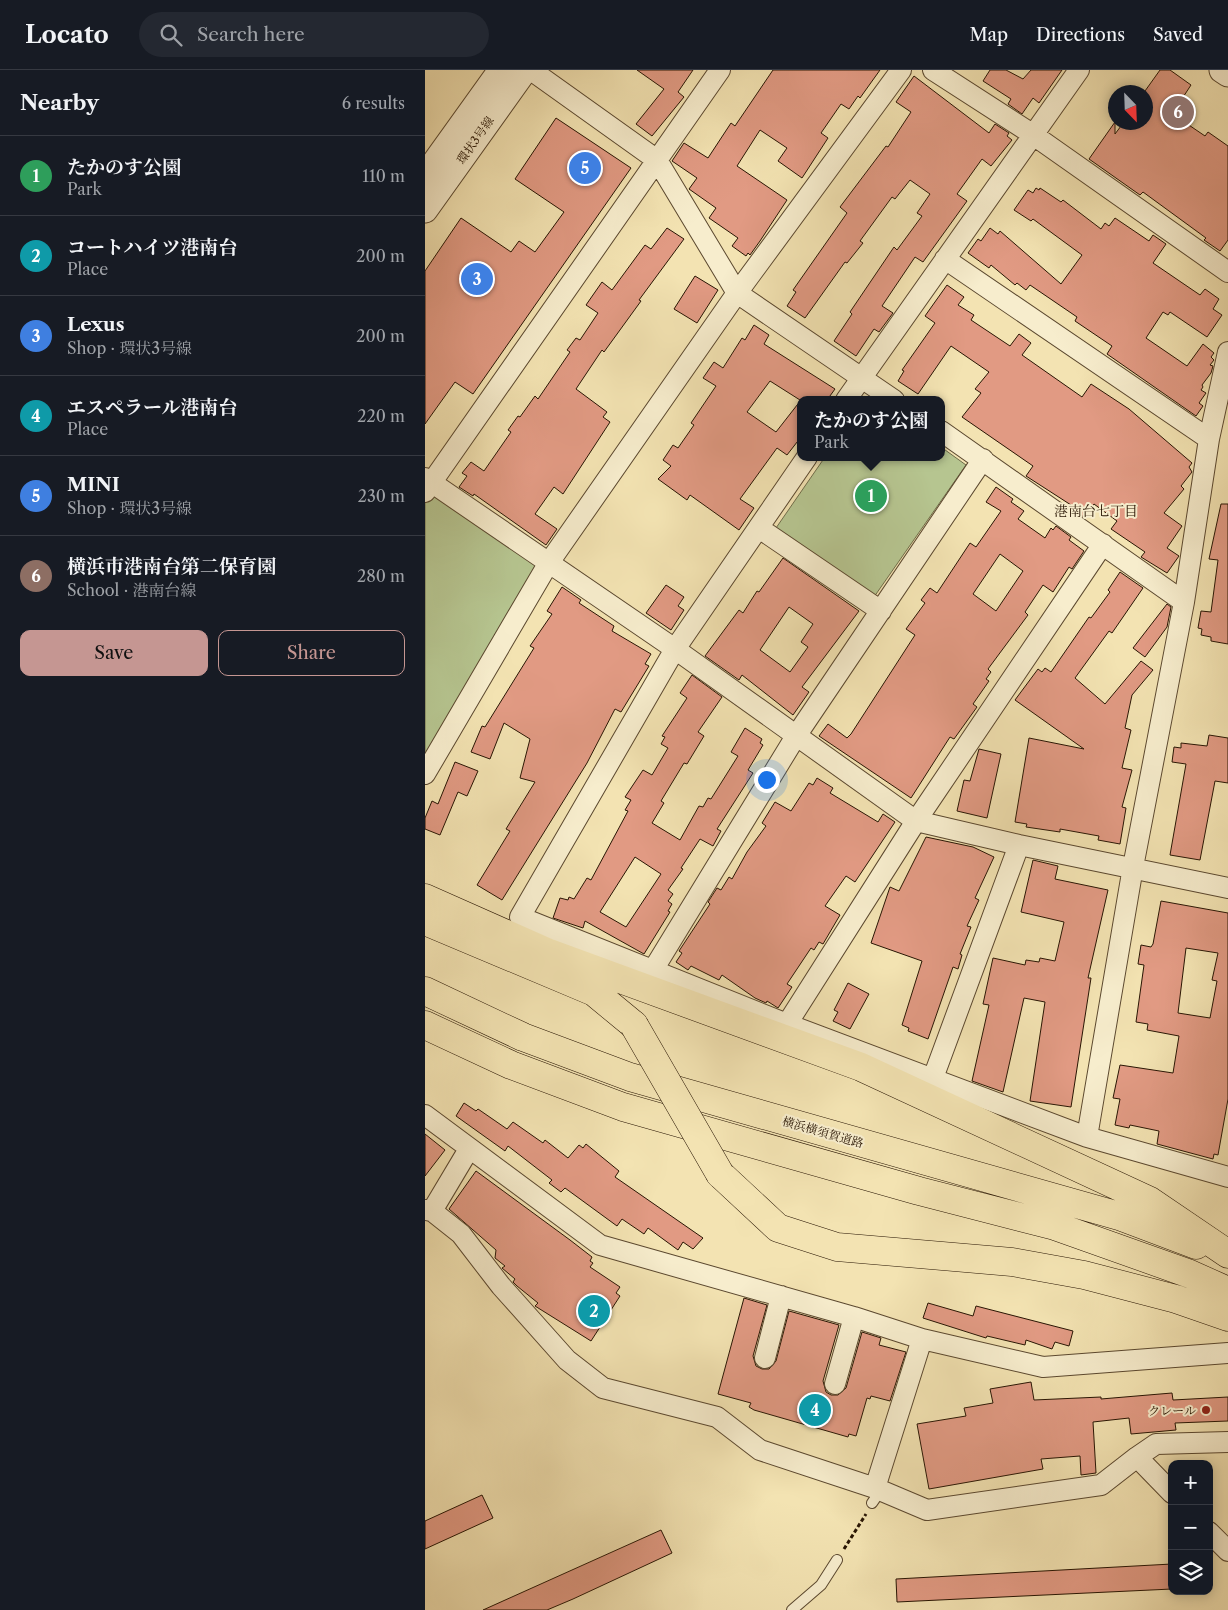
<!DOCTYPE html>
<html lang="en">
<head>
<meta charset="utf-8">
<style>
  :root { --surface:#171b24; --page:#242831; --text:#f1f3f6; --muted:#9ea1a6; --line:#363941; --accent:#c59692 }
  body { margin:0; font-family:"Libre Caslon Text","Noto Serif JP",serif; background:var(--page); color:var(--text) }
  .controls { position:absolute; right:15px; bottom:15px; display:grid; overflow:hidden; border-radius:10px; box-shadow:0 2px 12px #0003 }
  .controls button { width:45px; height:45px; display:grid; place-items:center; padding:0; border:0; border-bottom:1px solid var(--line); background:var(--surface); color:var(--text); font:25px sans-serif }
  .compass { position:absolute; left:683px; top:15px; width:45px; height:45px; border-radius:50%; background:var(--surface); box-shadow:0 2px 12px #0003; rotate:157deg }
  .you { position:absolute; left:341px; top:709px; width:18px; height:18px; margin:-12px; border:4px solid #fff; border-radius:50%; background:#1a73e8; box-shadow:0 0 0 8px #1a73e833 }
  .badge { display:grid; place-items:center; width:32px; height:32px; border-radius:50%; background:var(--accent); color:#fff; font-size:16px; font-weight:700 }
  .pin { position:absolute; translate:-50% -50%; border:2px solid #fff; box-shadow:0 1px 5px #0006 }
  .popup { position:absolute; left:372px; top:326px; width:148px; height:65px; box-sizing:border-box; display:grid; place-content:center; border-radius:10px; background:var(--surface); filter:drop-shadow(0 1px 4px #0005); font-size:16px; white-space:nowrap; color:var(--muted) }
  .popup b { font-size:19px; color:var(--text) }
  .popup::after { content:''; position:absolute; left:50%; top:100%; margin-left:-10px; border:10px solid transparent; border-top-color:var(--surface) }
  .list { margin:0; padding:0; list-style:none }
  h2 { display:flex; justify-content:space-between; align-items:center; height:65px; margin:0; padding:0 20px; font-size:21px }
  h2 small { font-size:16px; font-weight:400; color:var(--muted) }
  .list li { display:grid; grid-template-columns:32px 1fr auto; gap:15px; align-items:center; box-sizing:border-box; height:80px; padding:0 20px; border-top:1px solid var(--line) }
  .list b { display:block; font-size:19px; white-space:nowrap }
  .list p { margin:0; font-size:16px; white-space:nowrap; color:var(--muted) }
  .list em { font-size:16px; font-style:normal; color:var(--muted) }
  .actions { display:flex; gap:10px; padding:15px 20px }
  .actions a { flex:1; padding:11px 0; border:1px solid var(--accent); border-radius:10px; text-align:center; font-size:18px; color:var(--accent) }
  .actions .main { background:var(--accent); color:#111 }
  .icon { flex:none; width:28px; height:28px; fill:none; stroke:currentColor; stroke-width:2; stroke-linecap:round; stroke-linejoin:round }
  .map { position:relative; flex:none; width:803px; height:1540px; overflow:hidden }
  header { display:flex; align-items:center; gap:30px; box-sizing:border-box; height:70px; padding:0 25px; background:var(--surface); border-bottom:1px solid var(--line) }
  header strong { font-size:24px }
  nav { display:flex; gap:28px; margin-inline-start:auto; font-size:18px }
  .search { width:350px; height:45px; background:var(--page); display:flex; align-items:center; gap:12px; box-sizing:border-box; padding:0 18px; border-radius:28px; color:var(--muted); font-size:19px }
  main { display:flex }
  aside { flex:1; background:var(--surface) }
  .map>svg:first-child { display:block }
</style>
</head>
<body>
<header>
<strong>Locato</strong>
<div class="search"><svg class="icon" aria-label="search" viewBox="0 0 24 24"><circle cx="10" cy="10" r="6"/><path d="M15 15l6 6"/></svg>Search here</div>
<nav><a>Map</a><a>Directions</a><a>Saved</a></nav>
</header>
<main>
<aside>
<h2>Nearby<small>6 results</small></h2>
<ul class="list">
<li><span class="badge" style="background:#2e9e5b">1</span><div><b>たかのす公園</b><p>Park</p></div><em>110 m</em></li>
<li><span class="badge" style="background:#0f9aa8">2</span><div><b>コートハイツ港南台</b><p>Place</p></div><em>200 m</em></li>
<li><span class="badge" style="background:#3f7fe0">3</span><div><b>Lexus</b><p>Shop · 環状3号線</p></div><em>200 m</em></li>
<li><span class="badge" style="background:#0f9aa8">4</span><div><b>エスペラール港南台</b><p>Place</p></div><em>220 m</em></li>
<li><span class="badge" style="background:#3f7fe0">5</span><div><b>MINI</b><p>Shop · 環状3号線</p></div><em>230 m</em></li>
<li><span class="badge" style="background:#8d6e63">6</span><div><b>横浜市港南台第二保育園</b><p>School · 港南台線</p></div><em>280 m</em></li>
</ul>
<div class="actions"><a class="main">Save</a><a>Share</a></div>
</aside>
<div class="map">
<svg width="803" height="1540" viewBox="0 0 803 1540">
  <rect width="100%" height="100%" fill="#f3e3b2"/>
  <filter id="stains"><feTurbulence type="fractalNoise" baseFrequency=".004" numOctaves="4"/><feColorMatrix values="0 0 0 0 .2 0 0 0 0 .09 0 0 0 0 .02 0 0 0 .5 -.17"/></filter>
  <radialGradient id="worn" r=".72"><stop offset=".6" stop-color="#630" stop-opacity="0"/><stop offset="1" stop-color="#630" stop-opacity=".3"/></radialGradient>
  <path fill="#b6c590" stroke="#6f6d4a" d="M516 377 541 395 449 527 351 458 400 387H516Z
    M8 413 123 494 0 707V422Z"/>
  <path fill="#e19a83" stroke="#281503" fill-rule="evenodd" d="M212 0H268L253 22 259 27 227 66 211 54 239 19Z
    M348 0H455L435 28 433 26 424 39 416 34 396 63 403 68 377 108 353 91 362 78 335 60 312 96 362 130 335 171 325 185 323 183 321 186 307 176 313 168 284 148 291 138 264 119 272 108 247 91 259 73 283 88 306 53 310 56Z
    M565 0H581L598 9 606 0H637L614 33 608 28 597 44 583 34 586 29 558 11Z
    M735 0H745L766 15 751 38 758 43 755 49 780 66 783 62 803 76V170L795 181 779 170 781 168 718 122 715 125 664 89 690 52V64L699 52H720V21Z
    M489 6 564 63 570 54 584 63 582 66 587 70 566 96 557 89 532 124 542 131 498 192 490 187 457 236 468 243 454 262 449 259 431 286 409 271 427 244 425 242 469 177 472 180 497 146 492 143 505 124 485 110 470 129 467 127 435 171 438 173 422 193 420 192 380 248 362 236 371 222 368 220 422 143 415 137 461 76 463 77 486 42 471 32Z
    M131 48 206 98 48 324 30 312 0 354V201L36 148 86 182 94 171 110 182 139 142 90 109Z
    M611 118 614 120 615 118 636 132 638 130 676 159 680 153 684 156 690 148 724 171 728 165 741 174 728 193 775 225 780 219 794 229 788 239 797 245 782 267 745 242 743 245 738 242 721 268 762 296 778 274 789 283 786 287 789 290 785 295 788 296 786 303 777 315 778 317 776 320 781 323 774 333 778 336 771 346 682 284 687 276 650 251 652 247 605 215 601 220 592 213 590 215 566 195 564 198 543 183 553 169 556 171 565 158 573 164 575 161 636 214 657 185 608 149 606 151 589 140 603 120 608 123Z
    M242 158 259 169 214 230 216 231 179 282 177 280 151 319 182 342 178 347 185 352 138 424 129 417 110 444 132 459 121 475 49 424 48 426 34 417 42 406 37 403 46 392 59 401 86 362 83 360 93 346 95 347 110 326 113 329 145 282 142 280 151 268 155 270 173 243 161 235 177 212 187 220 220 175 226 179Z
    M270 206 293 220 272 253 249 239Z
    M522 215 539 227 533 235 549 245 546 250 585 276 594 264 606 273 597 285 657 327 666 314 704 339 767 393 764 397 767 402 756 416 759 419 739 443 757 456 742 478 754 486 742 503 716 487 720 482 686 459 692 451 669 434 660 448 645 437 646 435 601 406 608 396 537 347 556 323 550 319 564 302 526 276 493 324 473 311 479 301 477 300 510 253 500 246Z
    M329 255 344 265 339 274 410 319 402 330H375L345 311 322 342 351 362 376 330V367L362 385 352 378 315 429 329 438 314 460 265 425 262 430 233 409 246 396 238 390 248 375 253 378 269 355 266 353 291 316 278 308 289 292 298 298 317 268 320 270Z
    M571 417 588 429 586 432 599 441 593 449 620 468 626 458 628 460 631 456 646 467 644 470 659 481 647 499 644 497 628 522 618 515 600 542 603 545 563 599 566 602 561 609 564 611 548 634 552 637 529 669 525 667 486 728 394 666 403 654 422 668 426 664 490 565 481 559 500 533 496 530 505 518 512 523 545 473 551 477 576 441 561 432ZM575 484 598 501 571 541 548 524Z
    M796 434H803V574L786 571V567L776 565 777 559 773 558 776 541 786 542 793 490 784 489Z
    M358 488 434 541 377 617 384 622 368 645 317 605 314 610 280 586 314 540 318 543 332 521 334 522ZM364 537 388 554 376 572 383 577 365 602 335 580Z
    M695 502 718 518 687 563 684 561 650 608 680 634 716 591 728 600 707 625 700 658 706 660 697 698 707 700 697 737 701 738 695 774 673 770 674 766 635 759V762L601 757 602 754 590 752 604 668 659 679 590 630 613 599 617 602 620 598 626 602 664 547 666 548 685 522 683 520Z
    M241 515 259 527 253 536 259 540 246 560 221 543Z
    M137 517 156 530 154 533 189 556 187 561 226 584 220 594 224 596 196 642 190 639 162 693 77 830 52 815 85 761 81 759 110 712 95 708 105 669 79 653 65 689 46 682 57 656 60 657 109 578 105 576 127 544 122 541Z
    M742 534 746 537 742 557 720 587 708 578Z
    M267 605 297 627 273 662 279 666 262 694 259 693 236 731 239 733 227 753 255 770 274 736 278 737 283 728 286 729 313 686 306 682 320 658 337 669 335 673 338 675 323 700 328 703 292 759 296 761 288 776 275 769 256 798 258 799 243 820 248 824 243 831 247 834 243 841 245 842 219 884 160 851 158 858 128 848 135 828 143 830 144 827 149 829 162 808 166 810 203 741 200 740 206 730 200 727 218 700 227 705 243 678 236 674 240 667 237 666 262 628 255 623ZM210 787 236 804 201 857 175 842Z
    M784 665 803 668V713L790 711 775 790 745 785 761 694 747 692 749 677 756 678V673L782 676Z
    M554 679 576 684 562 748 532 741 539 710 545 711Z
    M30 692 53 701 42 726 33 722 15 765 0 759V748L7 731 13 734Z
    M392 708 408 718 405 723 453 752 458 744 470 752 430 812 421 806 400 836 415 845 398 874 394 872 389 880 386 878 362 914 367 917 353 938 342 931 341 933 330 928 297 905 294 910 266 896 263 900 251 892 257 883 254 881 285 834 283 832 292 818 296 820 304 807 307 809 322 782 341 756 337 753 350 732 366 741 384 713 388 715Z
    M501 767 548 777 569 787 550 828 554 830 542 856 546 857 535 884 537 885 533 899 528 897 503 969 483 961 484 958 477 955 497 891 446 873 465 817 474 821Z
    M608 790 633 796 630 809 683 820 663 908H666L646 1037 605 1031 620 932 599 928 578 1022 547 1011 564 935 558 934 568 888 600 895 601 890 614 892 615 888 630 891 639 852 596 842Z
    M736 831 803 843V1029L793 1085 789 1084 788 1089 732 1074 734 1061 705 1055 704 1058 690 1055 695 1029 688 1028 695 995 748 1003 754 966 722 960 723 954 711 952 719 895 713 894 716 875 726 877 728 874ZM761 878 793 883 787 910 792 911 785 948 753 943Z
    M423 913 444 924 425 959 408 951 413 942 409 940Z
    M39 1033 51 1041 53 1039 82 1059 88 1052 118 1073 120 1070 143 1088 154 1075 158 1078 161 1074 194 1101 190 1107 278 1168 268 1179 258 1172 253 1180 223 1158 219 1164 197 1149 192 1156 140 1118 136 1122 124 1113 127 1110 83 1076 80 1081 31 1046Z
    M0 1064 20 1080 0 1106Z
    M51 1101 145 1170 167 1187 165 1191 168 1193 165 1197 195 1217 191 1223 195 1226 166 1271 110 1236 113 1233 92 1216 88 1212 90 1209 77 1198 80 1196 70 1188 71 1180 24 1139Z
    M319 1228 342 1235 328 1286 331 1296 337 1299H344L351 1291 364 1241 414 1255 398 1311 401 1322 406 1325H413L421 1318 437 1262 456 1268 454 1275 481 1282 465 1331 446 1326 445 1329 442 1328 431 1366 424 1364 423 1367 329 1340 324 1337 326 1333 293 1324Z
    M503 1233 548 1246 551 1236 648 1261 644 1276 630 1272 627 1279 601 1270 600 1275 562 1266 561 1268 498 1248Z
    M606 1312 609 1330 676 1327V1329L747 1323 748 1330 803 1327V1351L750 1353 751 1360 706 1364 704 1348 668 1352 671 1403 656 1405 655 1386 616 1389 618 1399 504 1419 492 1354 541 1346 539 1338 568 1333 565 1319Z
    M57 1425 68 1448 0 1479V1451Z
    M236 1460 247 1483 148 1529 122 1540H58Z
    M747 1494V1519L472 1532 471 1509Z"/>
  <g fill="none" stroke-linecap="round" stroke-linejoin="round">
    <defs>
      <path id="service" d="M447 1433 456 1420
        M367 1540 396 1515 412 1490"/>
      <path id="minor" d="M106 0 232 90 312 223 469 330
        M508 0 607 64 803 202
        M520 189 784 369
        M421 330 654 0
        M516 361 759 532
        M382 387 250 579 95 847 362 954 662 1067 803 1107
        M0 408 250 579 491 751 594 775 803 818
        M0 422 295 0
        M334 458 456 541
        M0 704 123 494 312 223 476 0
        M228 900 371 666 558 389
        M362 954 491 751 678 474
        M508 1008 594 775
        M0 1045 175 1175 429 1247 497 1269 618 1297 803 1283
        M662 1067 708 797 759 532 784 369 803 282
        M0 1140 7 1141 36 1164 76 1216 142 1290 178 1318 292 1347 335 1380 450 1418 502 1440 676 1415 712 1387
        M7 1141 44 1079
        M340 1288 356 1226
        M410 1314 429 1247
        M450 1418 497 1269
        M747 1423 712 1387 731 1374 803 1372
        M784 1462 803 1481"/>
      <path id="tertiary" d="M797 0 803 4
        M0 106 76 0
        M0 140 100 0"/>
      <path id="motorway" d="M0 828 124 883 436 997 725 1131 803 1184
        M0 851 169 922 209 955
        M0 921 98 967 205 1007 694 1146 771 1175
        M0 955 86 995 198 1037 494 1121 630 1156 765 1204 803 1221
        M295 1104 353 1158 412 1177 587 1192 659 1205 751 1229 803 1247"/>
    </defs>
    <use href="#service" stroke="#5b482f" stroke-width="12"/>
    <use href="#minor" stroke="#5b482f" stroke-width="22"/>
    <use href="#tertiary" stroke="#5b482f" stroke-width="27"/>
    <use href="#motorway" stroke="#281503" stroke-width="29"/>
    <path stroke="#281503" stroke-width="3" stroke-dasharray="4 2.5" stroke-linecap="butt" d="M419 1479 441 1444"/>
    <use href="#service" stroke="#f7edcd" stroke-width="10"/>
    <use href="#minor" stroke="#f7edcd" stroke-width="20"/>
    <use href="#tertiary" stroke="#f7edcd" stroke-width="25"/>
    <use href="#motorway" stroke="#f3e3b2" stroke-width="28"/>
    <defs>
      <path id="motorway-bridge" d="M209 955 295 1104"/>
    </defs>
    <use href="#motorway-bridge" stroke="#281503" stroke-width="29" stroke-linecap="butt"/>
    <use href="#motorway-bridge" stroke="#f3e3b2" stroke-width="28"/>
  </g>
  <circle fill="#8f2418" stroke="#f7edcd" stroke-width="2" cx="781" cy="1340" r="5"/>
  <g text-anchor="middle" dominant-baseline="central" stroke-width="4" stroke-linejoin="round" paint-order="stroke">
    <g font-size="12" fill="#281503" stroke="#f7edcd">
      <text transform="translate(50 70) rotate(-55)">環状3号線</text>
      <text transform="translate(398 1062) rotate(16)">横浜横須賀道路</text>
    </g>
    <g font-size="12" fill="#281503" stroke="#f7edcd" text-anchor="end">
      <text x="771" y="1340">クレール</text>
    </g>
    <g font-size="14" fill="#281503" stroke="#f7edcd">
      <text x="671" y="441">港南台七丁目</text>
    </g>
  </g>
  <rect width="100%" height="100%" filter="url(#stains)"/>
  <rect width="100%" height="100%" fill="url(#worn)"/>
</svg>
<div class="controls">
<button>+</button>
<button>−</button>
<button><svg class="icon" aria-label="layers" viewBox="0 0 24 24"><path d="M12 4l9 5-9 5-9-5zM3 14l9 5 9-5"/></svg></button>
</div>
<svg class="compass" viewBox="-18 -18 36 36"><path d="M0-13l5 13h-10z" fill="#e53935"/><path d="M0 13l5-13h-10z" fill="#9ea1a6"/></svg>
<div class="you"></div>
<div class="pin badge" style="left:446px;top:426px;background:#2e9e5b">1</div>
<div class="popup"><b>たかのす公園</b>Park</div>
<div class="pin badge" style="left:169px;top:1241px;background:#0f9aa8">2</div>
<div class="pin badge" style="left:52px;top:209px;background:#3f7fe0">3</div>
<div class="pin badge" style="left:390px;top:1340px;background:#0f9aa8">4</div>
<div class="pin badge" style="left:160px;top:98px;background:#3f7fe0">5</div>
<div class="pin badge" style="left:753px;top:42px;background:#8d6e63">6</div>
</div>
</main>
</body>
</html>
